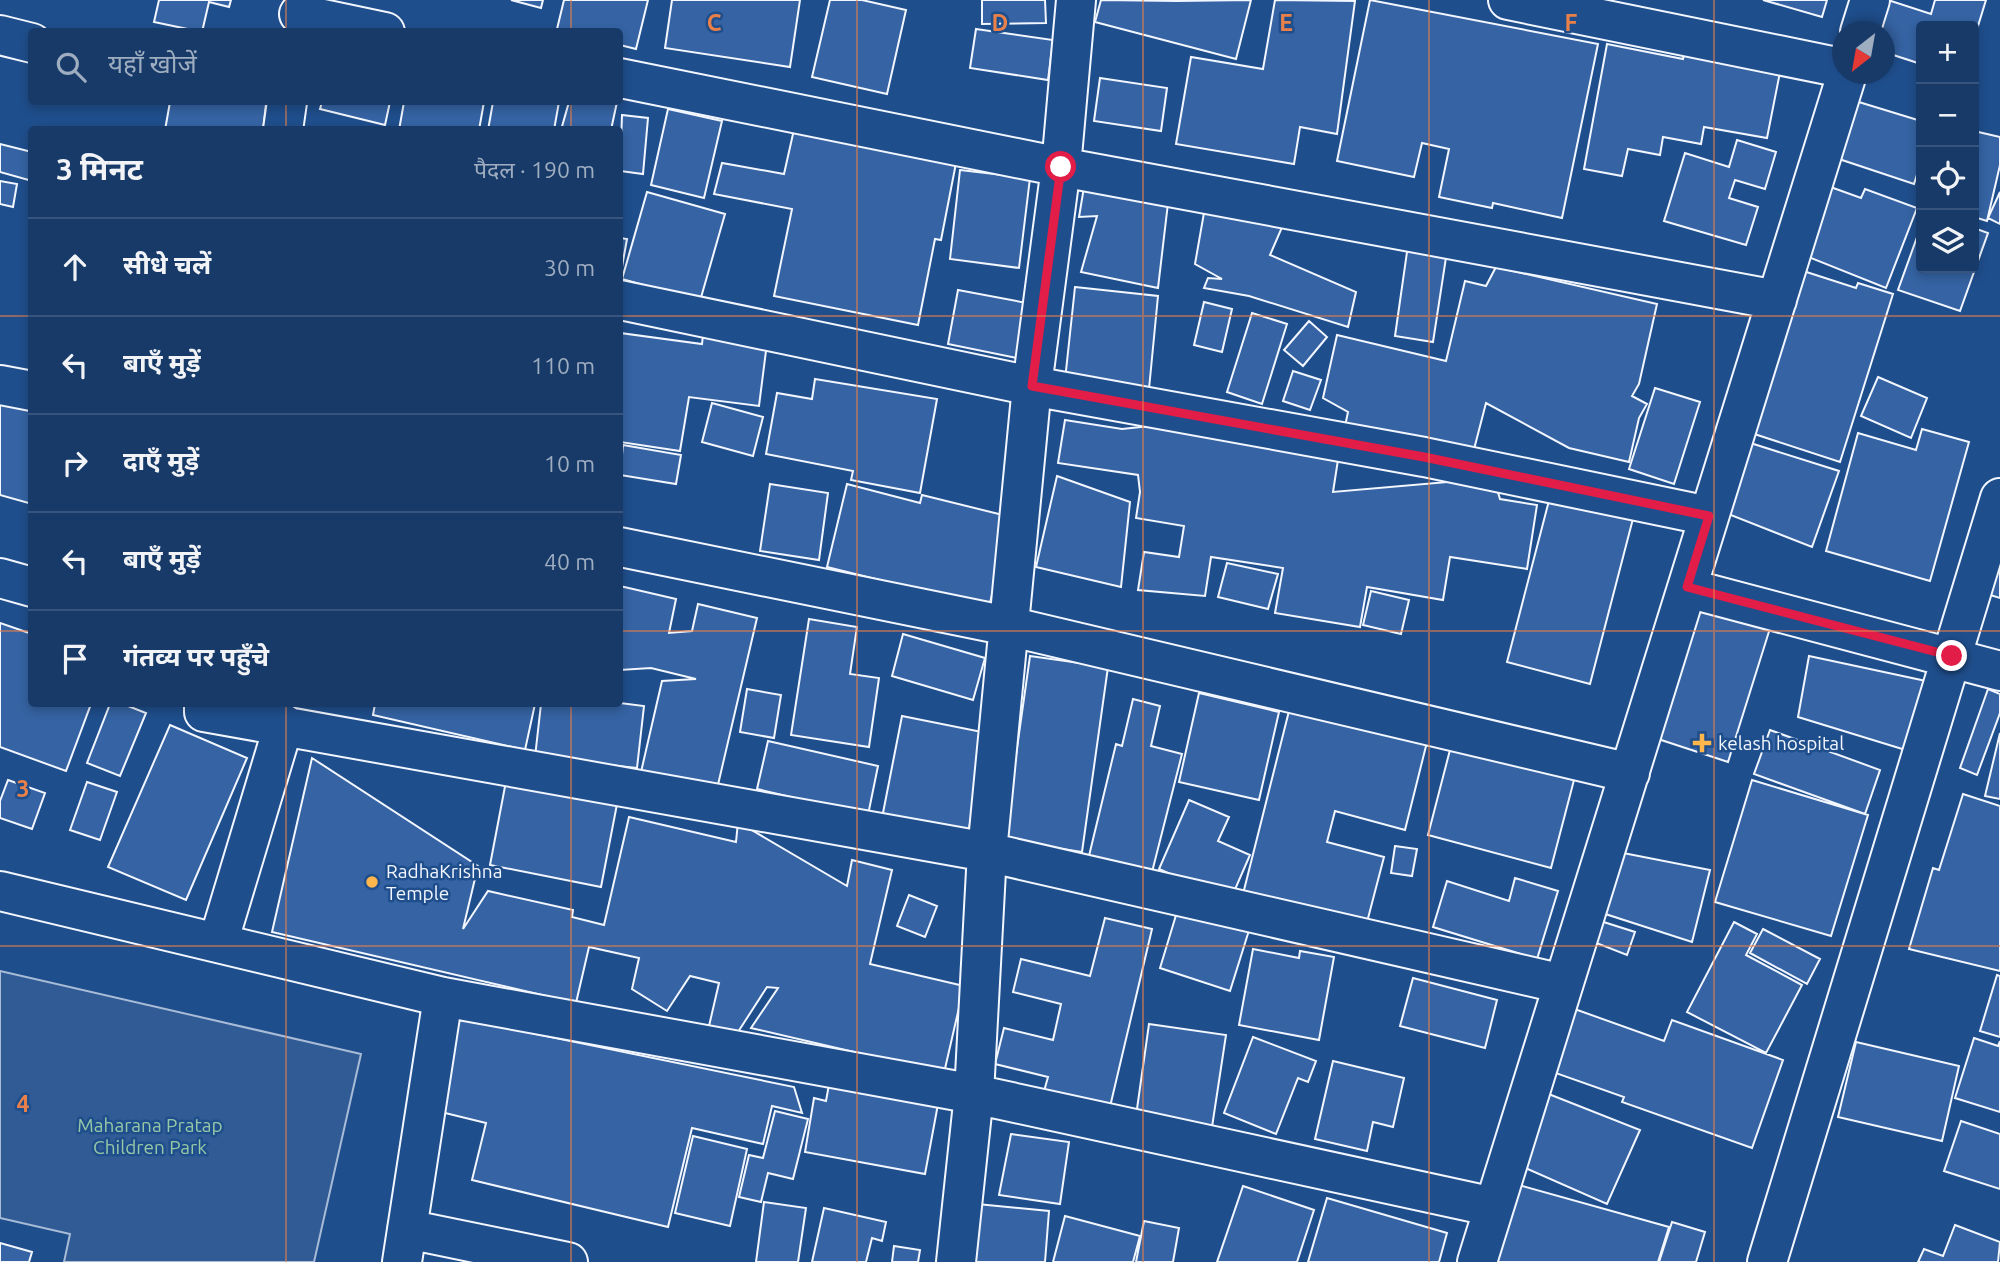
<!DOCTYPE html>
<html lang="hi">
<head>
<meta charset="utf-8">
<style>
  :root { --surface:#173a69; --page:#244571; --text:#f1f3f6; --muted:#9eadc0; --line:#36547d }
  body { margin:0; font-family:Ubuntu,"Noto Sans Devanagari",sans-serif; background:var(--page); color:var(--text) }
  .controls { position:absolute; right:21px; top:21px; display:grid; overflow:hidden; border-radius:7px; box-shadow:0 4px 10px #0003 }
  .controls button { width:63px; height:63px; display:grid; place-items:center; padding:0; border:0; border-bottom:2px solid var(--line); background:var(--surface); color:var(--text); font:35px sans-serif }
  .compass { position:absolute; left:1832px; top:21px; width:63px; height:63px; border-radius:50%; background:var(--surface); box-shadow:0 4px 10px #0003; rotate:211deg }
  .stop { position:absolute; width:21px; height:21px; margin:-16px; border:5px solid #e11d48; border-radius:50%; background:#fff }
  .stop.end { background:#e11d48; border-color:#fff; box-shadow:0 2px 7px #0008 }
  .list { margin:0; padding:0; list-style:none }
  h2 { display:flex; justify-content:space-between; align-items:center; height:91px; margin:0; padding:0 28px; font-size:30px }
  h2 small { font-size:23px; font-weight:400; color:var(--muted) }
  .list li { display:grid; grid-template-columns:46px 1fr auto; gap:21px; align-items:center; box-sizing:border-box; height:98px; padding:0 28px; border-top:2px solid var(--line) }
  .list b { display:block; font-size:26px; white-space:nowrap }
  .list em { font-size:23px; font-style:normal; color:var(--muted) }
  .icon { flex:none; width:38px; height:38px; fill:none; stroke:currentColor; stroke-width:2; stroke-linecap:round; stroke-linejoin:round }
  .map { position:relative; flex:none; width:2000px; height:1262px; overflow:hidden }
  .search { position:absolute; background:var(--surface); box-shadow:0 4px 10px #0003; left:28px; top:28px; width:595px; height:77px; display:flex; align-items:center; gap:18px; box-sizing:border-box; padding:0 24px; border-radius:7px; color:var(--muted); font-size:26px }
  .panel { position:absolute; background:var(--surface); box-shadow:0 4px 10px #0003; left:28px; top:126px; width:595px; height:581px; border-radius:7px }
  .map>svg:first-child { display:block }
</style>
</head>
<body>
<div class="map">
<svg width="2000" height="1262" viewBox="0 0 2000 1262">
  <rect width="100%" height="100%" fill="#1f4e8c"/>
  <path fill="#305b95" stroke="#a8bbd7" stroke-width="2" d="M0 971 361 1054 314 1262H64L70 1234 0 1218Z"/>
  <path fill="#3563a3" stroke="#f2f6ff" stroke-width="2" d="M159 0H231L229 7 209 2 202 32 154 22Z
    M511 0H543L541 8Z
    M564 0H648L636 49 620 45V32L557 29Z
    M672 0H800L790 67 665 48Z
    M830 0H862L906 10 887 94 812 77Z
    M982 0H1045L1046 23 982 24Z
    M1101 0 1177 1 1251 0 1236 59 1095 22Z
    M1275 0 1355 1 1337 134 1300 127 1294 164 1176 144 1191 57 1263 69Z
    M1370 0 1598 44 1562 218 1493 203 1492 208 1439 197 1449 149 1422 143 1414 177 1337 161Z
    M1763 0H1827L1822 17Z
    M1888 0 1931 14 1935 0H1986L1974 39V26H1921V64L1884 52V32H1871Z
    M976 29 1053 40 1048 80 970 68Z
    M1607 44 1683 59 1685 49 1781 67 1767 138 1704 127 1701 144 1663 137 1660 155 1628 149 1622 176 1584 169Z
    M1100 78 1167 88 1161 131 1094 121Z
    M1849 99 1921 121V162L1914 184 1830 156Z
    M170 102 266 104 263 130H165Z
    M322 102H390L385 125 320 109Z
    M404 102H484L479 130H399Z
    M493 102H559L554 130H488Z
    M569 102H617L611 130H561Z
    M668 109 722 121 704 198 651 185Z
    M622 115 648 118 643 174 620 171Z
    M795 125 957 158 941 240 935 239 918 325 774 296 792 209 714 194 722 163 784 174Z
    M1974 131 2000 137V165L1987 221 1974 217Z
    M1737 140 1776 152 1765 189 1735 180 1729 198 1758 207 1746 245 1664 221 1685 153 1729 167Z
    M0 144 32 152V181L0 172Z
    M960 170 1030 178 1019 268 950 259Z
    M0 181 17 184 13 207 0 204Z
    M1825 185 1861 198 1865 189 1917 208 1886 288 1801 254Z
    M1084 187 1168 203 1158 288 1081 272 1097 216 1079 217Z
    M647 192 725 214 700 301 622 279Z
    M2000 192V224L1988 218Z
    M1205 207 1283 225 1270 255 1356 292 1348 327 1249 296 1204 288 1208 278 1222 279 1195 264Z
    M1921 226V268H1974V228L1988 233 1960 311 1898 290Z
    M620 238 627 239 620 278Z
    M1408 245 1447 251 1433 342 1395 336Z
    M1496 267 1657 304 1639 384 1632 396 1647 404 1639 418 1629 462 1569 448 1486 403 1472 457 1344 431 1348 412 1323 398 1337 335 1446 361 1465 281 1486 286Z
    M1791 267 1856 288 1858 283 1893 294 1840 462 1739 429Z
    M1075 287 1158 296 1149 389 1065 380Z
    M958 290 1032 304 1022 359 948 344Z
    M1204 302 1232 309 1222 352 1194 345Z
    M1252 313 1287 324 1262 404 1227 392Z
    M1309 321 1327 337 1303 366 1284 350Z
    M704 326 768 335 759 406 689 397 680 451 620 442V333L702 344Z
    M1293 371 1321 380 1310 410 1283 401Z
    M1878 377 1927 398 1911 438 1861 416Z
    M815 379 937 399 920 493 851 480 853 471 766 454 777 393 812 399Z
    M1655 388 1700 402 1674 484 1629 469Z
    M0 398 32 408V504L0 495Z
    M712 403 763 417 753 456 702 442Z
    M1065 420 1122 429 1197 421 1340 447 1333 492 1459 481 1495 482 1500 499 1537 505 1527 569 1450 557 1443 600 1367 587 1360 627 1275 613 1283 568 1211 557 1205 596 1138 590 1144 552 1179 557 1184 526 1136 518 1140 492 1138 475 1058 463Z
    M1922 429 1969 442 1930 581 1826 551 1858 433 1916 450Z
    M1741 440 1839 471 1812 547 1718 510Z
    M623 445 681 455 676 484 620 475Z
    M1057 476 1130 502 1121 587 1036 567Z
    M770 484 828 493 819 560 760 551Z
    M847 484 920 503 922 495 1011 517 989 607 827 567Z
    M1552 489 1635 511 1590 684 1507 662Z
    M2000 548V598L1987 594Z
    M1227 563 1278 574 1268 609 1218 597Z
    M620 586 676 599 669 633 692 631 698 604 757 618 717 789 641 772 662 681 696 679 651 668 620 670Z
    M1371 591 1409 600 1401 634 1363 625Z
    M1690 596 1772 622 1728 762 1646 735Z
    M809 619 857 627 850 674 879 678 869 747 791 735Z
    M0 623 32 634V704H91L66 771 0 747Z
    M903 634 985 658 973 700 892 676Z
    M1030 656 1108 667 1082 852 1004 840Z
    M1809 656 1940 684 1912 752 1798 717Z
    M747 689 781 695 774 738 740 732Z
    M1988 689 2000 694V713L1977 775 1960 768Z
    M1199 693 1279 712 1259 800 1179 782Z
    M1133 699 1160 706 1151 746 1182 754 1151 876 1088 860 1116 744 1122 746Z
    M620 703 644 706 637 768 535 757 541 704Z
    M110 704H123L146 713 120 776 87 763Z
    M375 704H535L525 750 373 715Z
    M1290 707 1427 742 1405 830 1335 811 1327 842 1384 857 1366 926 1243 894Z
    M902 716 987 733 968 834 882 818Z
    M170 725 247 758 186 900 108 867Z
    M1770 730 1880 770 1865 814 1754 774Z
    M2000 733V799L1985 796Z
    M768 741 878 766 868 815 757 789Z
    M1451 746 1574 780 1551 868 1428 835Z
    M312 758 478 866 463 929 488 891 573 910 572 917 604 925 629 817 736 842 738 822 847 886 852 860 892 870 870 964 964 986 944 1073 751 1028 778 988 767 987 738 1032 709 1026 719 983 690 976 667 1011 632 989 639 958 589 947 576 1003 272 932Z
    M507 776 618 799 601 887 490 865Z
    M8 780 45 793 32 829 0 818V801Z
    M1752 780 1868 815 1831 936 1715 902Z
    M87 782 117 792 100 840 70 830Z
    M1963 794 2000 806V971L1909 949 1933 868 1939 870Z
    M1189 800 1229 817 1218 841 1250 855 1230 901 1159 869Z
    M1395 846 1417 849 1412 876 1391 873Z
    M1613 851 1710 870 1692 942 1593 910Z
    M1515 878 1558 891 1537 959 1433 927 1447 881 1509 901Z
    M909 895 937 906 925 937 897 926Z
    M1180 902 1251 924 1230 991 1160 968Z
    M1105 918 1152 929 1109 1111 1043 1095 1048 1077 995 1064 1004 1028 1053 1040 1061 1004 1013 992 1021 959 1090 976Z
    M1591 918 1635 932 1627 955 1586 939Z
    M1734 922 1757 934 1746 955 1802 985 1766 1053 1687 1012Z
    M1763 929 1820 959 1807 984 1750 953Z
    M1253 949 1299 958 1300 951 1334 957 1319 1040 1239 1025Z
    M1997 975 2000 976V1037L1980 1031Z
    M1413 978 1497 1000 1485 1048 1400 1026Z
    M1569 1007 1664 1041 1672 1020 1783 1060 1752 1148 1622 1102 1624 1097 1547 1070Z
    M458 1018 794 1087 802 1113 772 1106 763 1144 692 1128 668 1227 472 1180 486 1123 441 1112Z
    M1149 1024 1226 1035 1212 1127 1136 1116Z
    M1253 1037 1316 1061 1308 1082 1298 1078 1276 1134 1224 1113Z
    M1974 1038 1998 1046 2000 1041V1112L1955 1098Z
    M1856 1042 1959 1066 1942 1141 1838 1117Z
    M1333 1061 1404 1078 1393 1127 1373 1122 1367 1151 1315 1139Z
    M832 1068 941 1088 925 1174 805 1152 814 1098 826 1101Z
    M1541 1091 1640 1130 1607 1204 1521 1166Z
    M775 1111 808 1119 793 1179 768 1173 761 1202 739 1197 749 1155 763 1158Z
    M1961 1121 2000 1134V1189L1944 1171Z
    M1011 1134 1069 1142 1060 1204 999 1195Z
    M693 1136 747 1149 730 1226 675 1213Z
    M1515 1184 1669 1227 1658 1262H1492Z
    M1243 1186 1314 1210 1297 1262H1217Z
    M1327 1198 1447 1233 1439 1262H1308Z
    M764 1202 806 1208 798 1262H756Z
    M977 1204 1049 1211 1045 1262H972Z
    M824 1208 886 1222 882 1241 872 1238 866 1262H812Z
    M1065 1216 1140 1236 1133 1262H1053Z
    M1144 1221 1179 1228 1173 1262H1136Z
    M1672 1222 1705 1232 1696 1262H1659Z
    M1955 1225 2000 1242 1998 1262H1918L1924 1249 1943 1256Z
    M0 1243 32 1252 29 1262H0Z
    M894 1246 920 1250 918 1262H892Z"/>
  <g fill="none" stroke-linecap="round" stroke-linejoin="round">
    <defs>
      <path id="street" d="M1508 0 1842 68
        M299 14 385 32
        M1860 32 1870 0
        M0 35 32 43
        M620 78 1061 167 1777 300
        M283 130 287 102
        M620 300 1032 386 1424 457 1709 516
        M0 385 32 391
        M620 547 1008 626 1630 773
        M0 578 32 587
        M1687 588 2000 671
        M204 704V712L987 852 1563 984
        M0 891 443 997 974 1094 1494 1207
        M218 943 284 724
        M407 1229 568 1262
        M402 1262 443 997
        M956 1262 974 1094 987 852 1032 386 1061 167 1076 0
        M1477 1262 1847 74
        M1767 1262 2000 498"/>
    </defs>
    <use href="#street" stroke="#f2f6ff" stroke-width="42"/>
    <use href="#street" stroke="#1f4e8c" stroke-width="38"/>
  </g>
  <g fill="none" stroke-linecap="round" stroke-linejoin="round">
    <path stroke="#e11d48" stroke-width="9" d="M1061 167 1032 386 1424 457 1709 516 1687 587 1952 656"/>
  </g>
  <path fill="none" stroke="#ea8049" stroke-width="2" stroke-opacity="0.55" d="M286 0V32M571 0V32M857 0V1262M1143 0V1262M1429 0V1262M1714 0V1262M286 102V130M571 102V130M0 316H32M620 316H2000M0 631H32M620 631H2000M286 704V1262M571 704V1262M0 946H2000"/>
  <g fill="#ffb74d" stroke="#1f4e8c" stroke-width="2.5">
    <path d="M1698.5 732.5h7v7h7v7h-7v7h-7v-7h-7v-7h7z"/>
    <circle cx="372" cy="882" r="7"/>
  </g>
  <g text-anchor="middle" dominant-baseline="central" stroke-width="5" stroke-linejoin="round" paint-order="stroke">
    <g font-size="19" fill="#f2f6ff" stroke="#1f4e8c" text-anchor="start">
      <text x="1718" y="743">kelash hospital</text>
      <text x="386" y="871">RadhaKrishna<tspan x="386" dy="22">Temple</tspan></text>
    </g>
    <g font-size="19" fill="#97c8a6" stroke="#1f4e8c">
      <text x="150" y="1125">Maharana Pratap<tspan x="150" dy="22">Children Park</tspan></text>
    </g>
  </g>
  <g font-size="23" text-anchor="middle" font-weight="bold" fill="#ea8049" stroke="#1f4e8c" stroke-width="5" stroke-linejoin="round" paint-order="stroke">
    <text x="714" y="31">C</text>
    <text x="1000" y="31">D</text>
    <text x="1286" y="31">E</text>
    <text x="1571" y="31">F</text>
    <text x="23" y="797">3</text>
    <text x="23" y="1112">4</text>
  </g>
</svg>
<div class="controls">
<button>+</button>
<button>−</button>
<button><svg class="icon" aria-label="locate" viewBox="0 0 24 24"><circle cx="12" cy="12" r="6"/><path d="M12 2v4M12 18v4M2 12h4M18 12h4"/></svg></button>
<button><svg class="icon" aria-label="layers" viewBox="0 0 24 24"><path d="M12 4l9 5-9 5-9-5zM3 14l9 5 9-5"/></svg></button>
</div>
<svg class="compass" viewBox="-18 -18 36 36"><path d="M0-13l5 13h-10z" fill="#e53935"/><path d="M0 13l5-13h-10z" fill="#9eadc0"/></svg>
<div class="stop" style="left:1061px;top:167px"></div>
<div class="stop end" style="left:1952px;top:656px"></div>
<div class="search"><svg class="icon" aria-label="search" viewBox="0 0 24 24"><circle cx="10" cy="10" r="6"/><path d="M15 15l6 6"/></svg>यहाँ खोजें</div>
<section class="panel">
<h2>3 मिनट<small>पैदल · 190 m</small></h2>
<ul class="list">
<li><svg class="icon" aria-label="ahead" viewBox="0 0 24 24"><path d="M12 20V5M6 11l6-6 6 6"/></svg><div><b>सीधे चलें</b></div><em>30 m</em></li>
<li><svg class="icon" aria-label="left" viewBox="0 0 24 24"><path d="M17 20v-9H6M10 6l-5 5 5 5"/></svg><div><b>बाएँ मुड़ें</b></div><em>110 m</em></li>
<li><svg class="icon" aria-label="right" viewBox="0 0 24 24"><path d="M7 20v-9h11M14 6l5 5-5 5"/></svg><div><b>दाएँ मुड़ें</b></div><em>10 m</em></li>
<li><svg class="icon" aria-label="left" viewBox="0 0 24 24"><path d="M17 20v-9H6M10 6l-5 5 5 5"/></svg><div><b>बाएँ मुड़ें</b></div><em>40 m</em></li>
<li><svg class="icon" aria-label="arrive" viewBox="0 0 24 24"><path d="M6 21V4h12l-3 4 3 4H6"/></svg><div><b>गंतव्य पर पहुँचे</b></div></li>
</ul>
</section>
</div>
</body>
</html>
